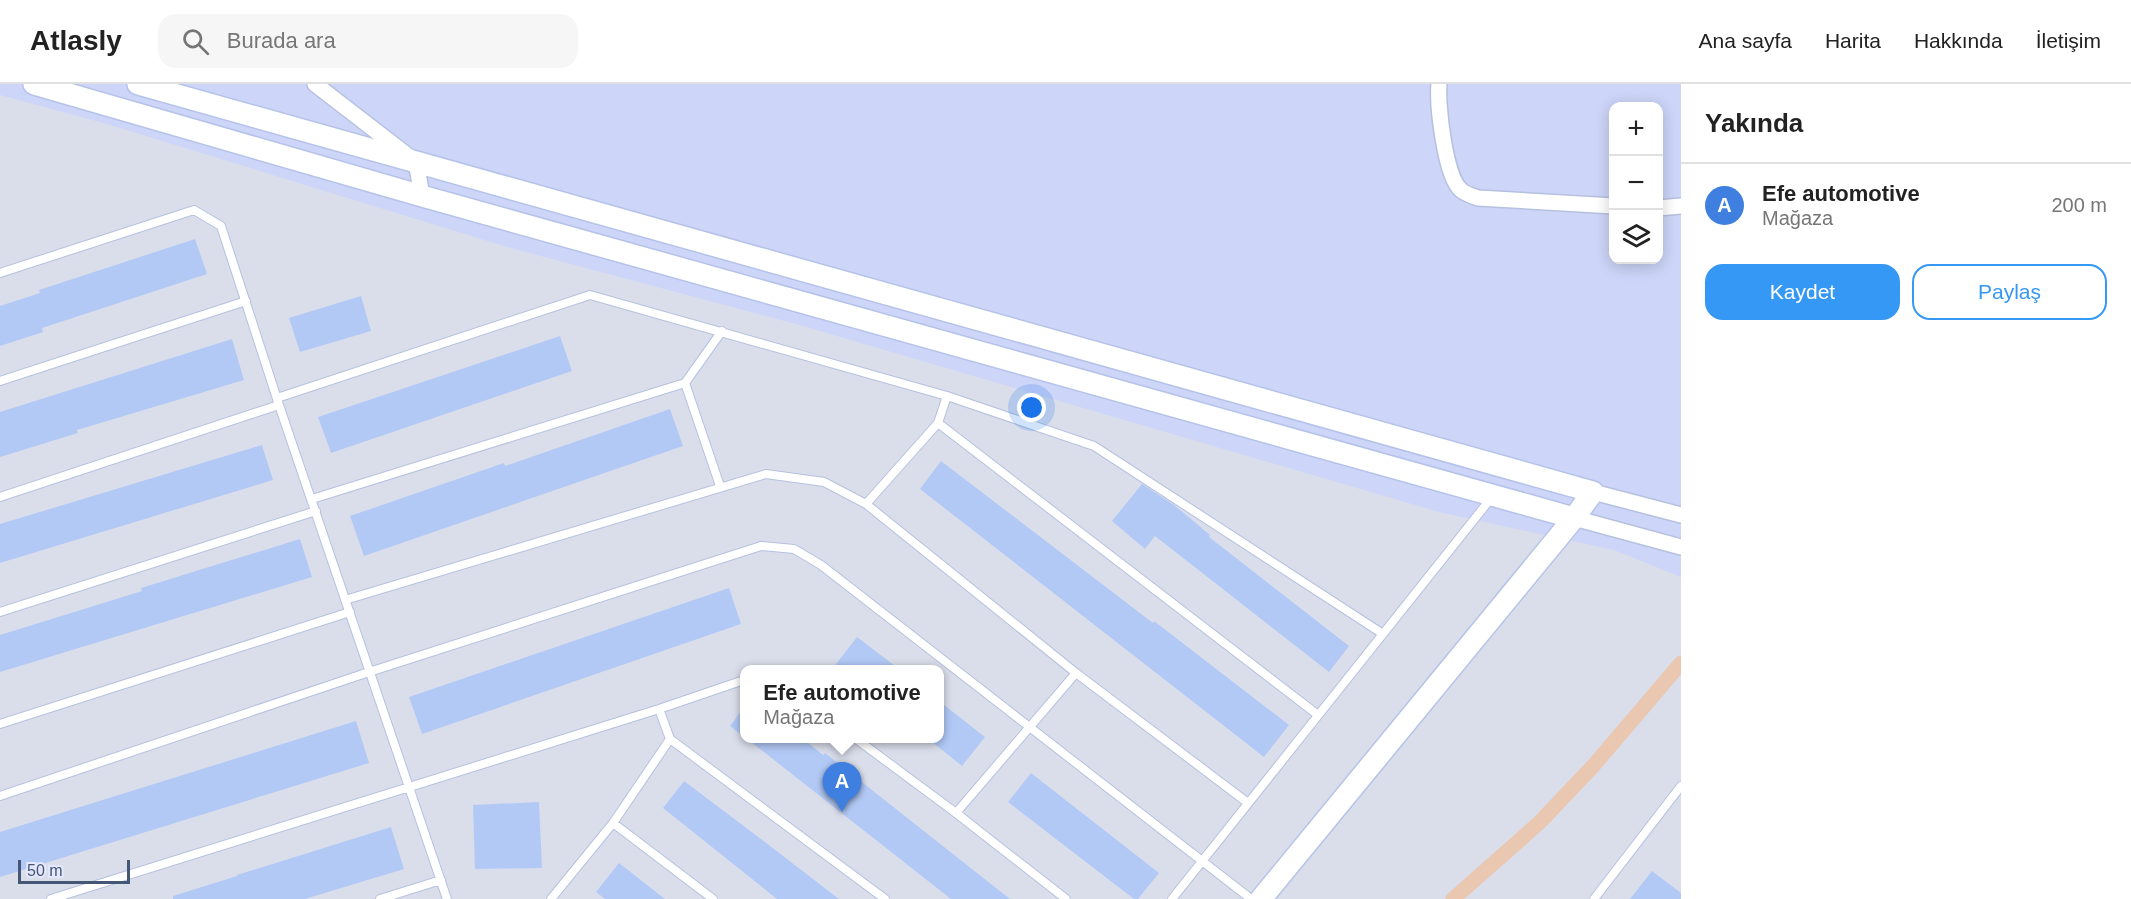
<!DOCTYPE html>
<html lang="tr">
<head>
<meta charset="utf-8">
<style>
  :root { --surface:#fff; --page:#f6f6f6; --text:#222; --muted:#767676; --line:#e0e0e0; --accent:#3598f4 }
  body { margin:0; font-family:Helvetica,sans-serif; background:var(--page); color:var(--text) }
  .controls { position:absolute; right:18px; top:18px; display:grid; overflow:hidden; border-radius:12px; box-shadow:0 3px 15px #0003 }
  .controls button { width:54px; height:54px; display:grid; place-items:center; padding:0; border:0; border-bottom:2px solid var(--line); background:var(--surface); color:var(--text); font:30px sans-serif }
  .scale { position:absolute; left:18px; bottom:15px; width:112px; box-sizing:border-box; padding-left:6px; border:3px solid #445775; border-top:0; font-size:16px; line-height:21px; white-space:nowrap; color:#445775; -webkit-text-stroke:4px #e5e8ff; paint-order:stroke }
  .you { position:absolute; left:1032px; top:324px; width:21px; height:21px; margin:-15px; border:4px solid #fff; border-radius:50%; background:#1a73e8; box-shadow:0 0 0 9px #1a73e833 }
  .badge { display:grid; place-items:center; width:39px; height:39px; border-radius:50%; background:var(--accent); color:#fff; font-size:20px; font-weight:700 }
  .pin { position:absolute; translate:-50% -50px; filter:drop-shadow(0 2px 3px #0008) }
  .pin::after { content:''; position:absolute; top:32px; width:21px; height:18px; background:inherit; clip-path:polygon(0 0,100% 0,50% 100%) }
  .popup { position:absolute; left:740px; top:581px; width:204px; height:78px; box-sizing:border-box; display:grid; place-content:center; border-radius:12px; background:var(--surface); filter:drop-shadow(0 2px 4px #0005); font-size:20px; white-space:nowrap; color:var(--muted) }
  .popup b { font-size:22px; color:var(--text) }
  .popup::after { content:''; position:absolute; left:50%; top:100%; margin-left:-12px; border:12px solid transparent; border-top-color:var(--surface) }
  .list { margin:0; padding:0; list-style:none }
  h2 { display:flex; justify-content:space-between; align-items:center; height:78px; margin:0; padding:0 24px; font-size:26px }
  h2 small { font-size:20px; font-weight:400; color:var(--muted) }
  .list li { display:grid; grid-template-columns:39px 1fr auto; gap:18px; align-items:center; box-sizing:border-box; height:84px; padding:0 24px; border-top:2px solid var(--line) }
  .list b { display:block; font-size:22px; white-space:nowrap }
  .list p { margin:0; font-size:20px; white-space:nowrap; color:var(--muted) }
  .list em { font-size:20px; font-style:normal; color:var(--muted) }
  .actions { display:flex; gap:12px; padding:18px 24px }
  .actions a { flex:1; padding:14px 0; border:2px solid var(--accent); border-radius:18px; text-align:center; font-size:21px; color:var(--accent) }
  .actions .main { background:var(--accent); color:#fff }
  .icon { flex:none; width:33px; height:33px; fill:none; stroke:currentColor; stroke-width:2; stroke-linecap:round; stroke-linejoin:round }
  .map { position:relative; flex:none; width:1681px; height:815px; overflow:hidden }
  header { display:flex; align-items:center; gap:36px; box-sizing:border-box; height:84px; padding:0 30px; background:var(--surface); border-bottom:2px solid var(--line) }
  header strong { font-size:28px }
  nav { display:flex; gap:33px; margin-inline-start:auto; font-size:21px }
  .search { width:420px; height:54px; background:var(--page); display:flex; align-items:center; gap:15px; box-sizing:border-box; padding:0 21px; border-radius:18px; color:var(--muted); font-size:22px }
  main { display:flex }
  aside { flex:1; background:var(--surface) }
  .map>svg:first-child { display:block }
</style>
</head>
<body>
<header>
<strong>Atlasly</strong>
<div class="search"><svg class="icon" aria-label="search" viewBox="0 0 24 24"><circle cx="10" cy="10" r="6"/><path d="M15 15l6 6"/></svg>Burada ara</div>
<nav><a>Ana sayfa</a><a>Harita</a><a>Hakkında</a><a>İletişim</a></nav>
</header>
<main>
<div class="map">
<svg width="1681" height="815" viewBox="0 0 1681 815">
  <rect width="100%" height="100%" fill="#dce1fe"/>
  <path fill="#cdd5f8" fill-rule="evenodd" d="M0 0H1681V815H0ZM1614 22H1658V176H1614ZM744 586H940V654H744Z"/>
  <path fill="#dadeeb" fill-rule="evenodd" d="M0 11 107 40 507 163 796 240 1439 428 1614 466 1681 493V815H0ZM744 586H940V654H744Z"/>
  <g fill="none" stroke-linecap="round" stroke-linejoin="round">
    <path stroke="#e9c7b0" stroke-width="15" d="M1453 815 1540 738 1594 681 1681 579"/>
  </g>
  <path fill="#b2c9f6" d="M195 155 207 190 42 244 43 248 0 262V222L40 209 39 206Z
    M361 212 371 247 300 268 289 234Z
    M560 252 572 287 331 369 318 333Z
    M232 255 244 296 77 346 78 349 0 373V328Z
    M670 325 683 362 364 472 350 432 504 379 505 382Z
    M262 361 273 396 0 479V440Z
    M941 377 1153 539 1154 537 1289 641 1264 673 920 405Z
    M1142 400 1174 421 1210 451 1209 453 1349 562 1329 588 1155 452 1145 465 1112 437Z
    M300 455 312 493 0 588V551L142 507 141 504Z
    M729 504 741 540 422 650 409 613Z
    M857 553 899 585H832Z
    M939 617 985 653 962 682 927 654H939Z
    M744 623V653L730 642Z
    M356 637 369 679 0 793V748Z
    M746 654H802L823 671 825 669 1010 815H951Z
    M1031 689 1159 789 1138 815H1134L1008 718Z
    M684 697 757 752 839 815H777L663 724Z
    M539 718 542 784 475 785 473 721Z
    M391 743 404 785 305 815H173V812L237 792V791Z
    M619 779 665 815H605L596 808Z
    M1652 787 1681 809V815H1630Z"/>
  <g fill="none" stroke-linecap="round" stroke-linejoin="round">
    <defs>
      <path id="lane" d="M0 189 194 126 221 142 279 321 447 815
        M0 297 246 217
        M685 299 720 402
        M277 314 590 211 947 312 1094 362 1383 550
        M938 339 1318 631
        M0 413 279 321
        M312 415 685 299 722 247
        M866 420 938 339 947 312
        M345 516 766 390 824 398 866 420 1076 589 1248 719
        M0 528 316 427
        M0 640 350 528
        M855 654 956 729 1066 815
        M670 655 885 815
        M0 712 369 588 761 462 794 465 821 481 1251 815
        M956 729 1076 589
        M613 739 713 815
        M51 815 659 625 744 596
        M380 815 441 796
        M551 815 613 739 670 655 659 625
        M1172 815 1492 413
        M1594 815 1681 702"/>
      <path id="street" d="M315 0 416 78 422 112
        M1439 0C1437 20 1445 93 1461 106 1465 110 1473 112 1478 114L1614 122
        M1658 124 1681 122
        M1593 408 1681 431
        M1574 434 1681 463"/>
      <path id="secondary" d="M34 0 422 112 1574 434
        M138 0 1593 408 1574 434 1261 815"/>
    </defs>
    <use href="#lane" stroke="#b6c1df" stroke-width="10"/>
    <use href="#street" stroke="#b6c1df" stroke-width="18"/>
    <use href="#secondary" stroke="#b5c3e8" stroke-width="24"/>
    <use href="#lane" stroke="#fff" stroke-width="8"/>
    <use href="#street" stroke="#fff" stroke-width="15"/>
    <use href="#secondary" stroke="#fff" stroke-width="21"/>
  </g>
</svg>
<div class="controls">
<button>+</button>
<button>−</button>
<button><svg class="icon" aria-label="layers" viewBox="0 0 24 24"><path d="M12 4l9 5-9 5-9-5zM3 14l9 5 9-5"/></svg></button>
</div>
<div class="scale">50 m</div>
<div class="you"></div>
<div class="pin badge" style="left:842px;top:728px;background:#3f7fe0">A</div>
<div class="popup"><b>Efe automotive</b>Mağaza</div>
</div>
<aside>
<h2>Yakında<small></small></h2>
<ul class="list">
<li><span class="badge" style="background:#3f7fe0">A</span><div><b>Efe automotive</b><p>Mağaza</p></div><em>200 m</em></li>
</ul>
<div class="actions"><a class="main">Kaydet</a><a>Paylaş</a></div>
</aside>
</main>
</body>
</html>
